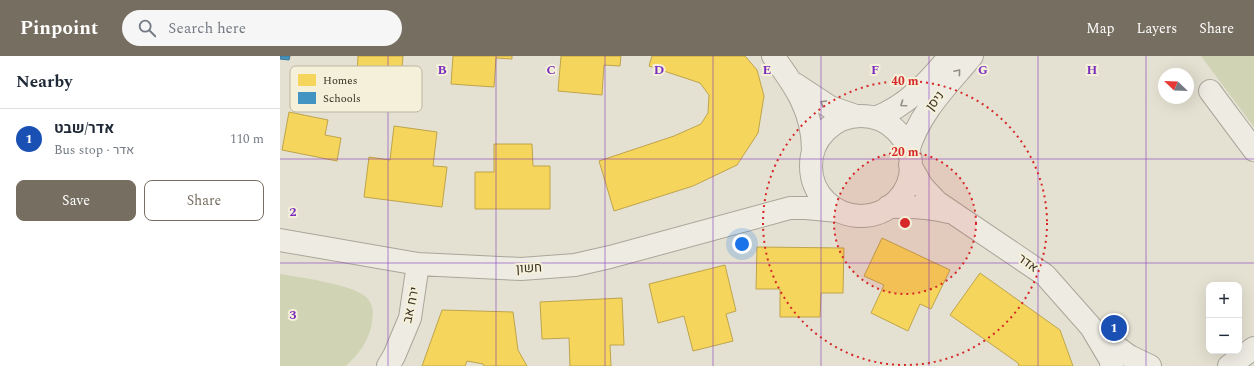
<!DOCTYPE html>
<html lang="en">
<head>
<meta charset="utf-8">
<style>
  :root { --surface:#fff; --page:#f6f6f7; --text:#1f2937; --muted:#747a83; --line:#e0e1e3; --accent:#766e60 }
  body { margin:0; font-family:Spectral,Heebo,serif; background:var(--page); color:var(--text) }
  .controls { position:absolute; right:12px; bottom:12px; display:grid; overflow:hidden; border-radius:8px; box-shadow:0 4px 16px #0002 }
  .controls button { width:36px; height:36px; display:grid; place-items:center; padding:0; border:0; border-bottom:1px solid var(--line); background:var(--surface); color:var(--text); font:20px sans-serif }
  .compass { position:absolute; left:878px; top:12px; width:36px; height:36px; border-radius:50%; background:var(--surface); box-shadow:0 4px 16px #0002; rotate:293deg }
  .you { position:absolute; left:462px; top:188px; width:14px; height:14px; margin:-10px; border:3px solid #fff; border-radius:50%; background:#1a73e8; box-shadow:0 0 0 6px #1a73e833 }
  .badge { display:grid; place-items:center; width:26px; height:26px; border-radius:50%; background:var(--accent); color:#fff; font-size:13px; font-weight:700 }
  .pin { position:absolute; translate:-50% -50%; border:2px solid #fff; box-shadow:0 1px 4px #0006 }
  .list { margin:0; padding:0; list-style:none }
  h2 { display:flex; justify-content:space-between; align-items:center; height:52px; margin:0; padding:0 16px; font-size:17px }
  h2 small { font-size:13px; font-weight:400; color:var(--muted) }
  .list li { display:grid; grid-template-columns:26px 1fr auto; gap:12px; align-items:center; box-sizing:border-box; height:60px; padding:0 16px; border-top:1px solid var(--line) }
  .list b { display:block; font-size:15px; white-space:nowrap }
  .list p { margin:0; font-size:13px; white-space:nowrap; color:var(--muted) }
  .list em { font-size:13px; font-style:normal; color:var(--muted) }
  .actions { display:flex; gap:8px; padding:12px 16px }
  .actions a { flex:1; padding:9px 0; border:1px solid var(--accent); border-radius:8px; text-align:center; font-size:14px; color:var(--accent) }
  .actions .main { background:var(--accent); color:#fff }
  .icon { flex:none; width:22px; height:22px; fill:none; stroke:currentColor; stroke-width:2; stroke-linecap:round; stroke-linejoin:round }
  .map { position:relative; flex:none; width:974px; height:310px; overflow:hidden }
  header { display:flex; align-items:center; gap:24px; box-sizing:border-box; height:56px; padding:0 20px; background:var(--accent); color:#fff }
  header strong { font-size:19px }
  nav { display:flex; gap:22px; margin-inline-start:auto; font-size:14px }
  .search { width:280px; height:36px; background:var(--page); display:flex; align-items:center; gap:10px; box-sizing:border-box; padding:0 14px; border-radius:22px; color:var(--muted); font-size:15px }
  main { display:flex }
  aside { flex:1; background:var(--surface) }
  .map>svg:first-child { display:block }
</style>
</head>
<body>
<header>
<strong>Pinpoint</strong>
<div class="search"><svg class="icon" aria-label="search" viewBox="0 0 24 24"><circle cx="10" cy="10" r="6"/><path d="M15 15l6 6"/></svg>Search here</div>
<nav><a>Map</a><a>Layers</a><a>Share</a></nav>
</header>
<main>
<aside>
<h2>Nearby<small></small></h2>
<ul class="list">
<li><span class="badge" style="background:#1a4fb4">1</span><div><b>אדר/שבט</b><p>Bus stop · אדר</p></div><em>110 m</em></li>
</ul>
<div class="actions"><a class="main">Save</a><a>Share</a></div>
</aside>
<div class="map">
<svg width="974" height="310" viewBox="0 0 974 310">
  <rect width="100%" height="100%" fill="#e4e1d2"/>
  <path fill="#d0d4b5" d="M921 0H974V71Z
    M0 218C18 221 78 229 88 243 94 251 93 257 92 266 90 283 79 298 66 310H0Z"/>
  <path fill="#f6d55c" stroke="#bea44b" d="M78 0H123L121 22 77 18Z
    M173 0H232V3L216 2 214 31 171 28Z
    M281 0H341L340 10 324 9 322 39 278 35Z
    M372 0H465L477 14 484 40 478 77 457 109 413 130 334 155 319 105 394 80 421 68 428 57 429 39 420 27 369 10Z
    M9 56 48 64 45 79 61 82 57 105 2 94Z
    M114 70 157 76 153 110 167 111 162 151 84 141 89 101 110 104Z
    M214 88H252L253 110H270V153H195V116H214Z
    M602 182 670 214 651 253 640 248 628 275 591 257 604 229 584 220Z
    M477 191 564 192 563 237H541L540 261H500V233H476Z
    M445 209 456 255 446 258 453 285 413 295 404 260 378 267 369 228Z
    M700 217 780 274 793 310H739L738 307 670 259Z
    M342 242 344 289H330L331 310H290L289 282 262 283 260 246Z
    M162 254 233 256 238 294 247 310H204L203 308 187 305 185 310H142Z"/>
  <path fill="#4393c3" stroke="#407593" d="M0 0H10L9 4 0 3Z"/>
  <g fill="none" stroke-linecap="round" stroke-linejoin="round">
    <defs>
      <path id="minor" d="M493 0C515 30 533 55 533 94
        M515 28 550 51 576 60
        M930 35 974 94
        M531 110a50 50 0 1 1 100 0a50 50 0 1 1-100 0Z
        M595 62C627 50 648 26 670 0
        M628 95C639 57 667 30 692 0
        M630 109 642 130 657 146 765 219 811 271 830 303 832 310
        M608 151C630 150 648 151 669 156
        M0 184 138 208 241 213 295 209 330 201 510 152H526L558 155
        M819 278 849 300 870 310
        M108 310 114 300 130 262 138 208
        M949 310 974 292"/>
    </defs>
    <use href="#minor" stroke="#aaa69a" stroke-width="24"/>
    <use href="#minor" stroke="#edebe2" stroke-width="22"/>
  </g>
  <defs><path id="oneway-chevron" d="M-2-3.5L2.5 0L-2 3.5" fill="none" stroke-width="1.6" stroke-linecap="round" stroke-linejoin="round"/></defs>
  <g stroke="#948e82">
    <use href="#oneway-chevron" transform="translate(678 16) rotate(-50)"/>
    <use href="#oneway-chevron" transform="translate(543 47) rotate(-150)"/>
    <use href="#oneway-chevron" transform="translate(623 48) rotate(145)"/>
  </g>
  <path fill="none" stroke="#7b2cbf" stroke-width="1" stroke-opacity="0.55" d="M108 0V310M216 0V310M325 0V310M433 0V310M541 0V310M649 0V310M758 0V310M866 0V310M0 103H974M0 207H974"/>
  <circle cx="625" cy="167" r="71" fill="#d62828" fill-opacity=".12"/>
  <g fill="none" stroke="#d62828" stroke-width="2" stroke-dasharray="2 4">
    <circle cx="625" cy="167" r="71"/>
    <circle cx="625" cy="167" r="142"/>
  </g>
  <g text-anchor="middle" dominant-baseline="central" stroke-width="4" stroke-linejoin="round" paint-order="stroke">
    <g font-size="13" fill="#3a3022" stroke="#f4f0d9">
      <text transform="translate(655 45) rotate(-52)">ניסן</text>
      <text transform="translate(748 207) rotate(36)">אדר</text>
      <text transform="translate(249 212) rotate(-3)">חשון</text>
      <text transform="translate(131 249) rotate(-78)">ירח אב</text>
    </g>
  </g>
  <rect x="10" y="10" width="132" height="46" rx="6" fill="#f4f0d9" stroke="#bcb6a2" stroke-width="1"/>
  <rect x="18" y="18" width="18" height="12" fill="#f6d55c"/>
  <rect x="18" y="36" width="18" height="12" fill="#4393c3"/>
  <g font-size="11" fill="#3a3022">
    <text x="43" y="28">Homes</text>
    <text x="43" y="46">Schools</text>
  </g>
  <g font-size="13" text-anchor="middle" font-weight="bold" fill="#7b2cbf" stroke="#f4f0d9" stroke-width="4" stroke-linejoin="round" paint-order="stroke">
    <text x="162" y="18">B</text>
    <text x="271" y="18">C</text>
    <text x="379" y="18">D</text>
    <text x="487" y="18">E</text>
    <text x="595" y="18">F</text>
    <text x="703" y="18">G</text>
    <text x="812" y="18">H</text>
    <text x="13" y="160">2</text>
    <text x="13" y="263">3</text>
  </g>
  <circle cx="625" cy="167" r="6" fill="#d62828" stroke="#f4f0d9" stroke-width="2"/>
  <g font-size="12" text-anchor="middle" font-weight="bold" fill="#d62828" stroke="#f4f0d9" stroke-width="4" stroke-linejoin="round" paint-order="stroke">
    <text x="625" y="29">40 m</text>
    <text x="625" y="100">20 m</text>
  </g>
</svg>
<div class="controls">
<button>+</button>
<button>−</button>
</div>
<svg class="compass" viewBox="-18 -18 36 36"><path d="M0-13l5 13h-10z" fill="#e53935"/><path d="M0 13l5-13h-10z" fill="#747a83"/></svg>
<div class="you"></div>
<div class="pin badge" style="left:834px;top:272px;background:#1a4fb4">1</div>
</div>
</main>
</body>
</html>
